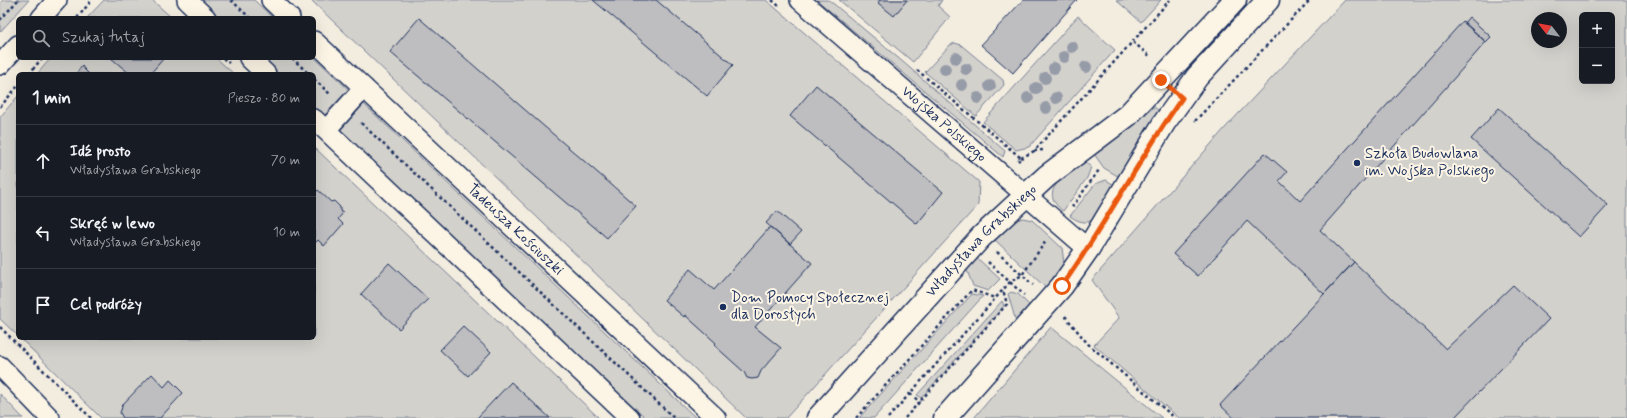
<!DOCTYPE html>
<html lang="pl">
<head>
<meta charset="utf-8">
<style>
  :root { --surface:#171b24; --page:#20242c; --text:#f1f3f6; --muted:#9ea1a6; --line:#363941 }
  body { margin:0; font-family:Mynerve,sans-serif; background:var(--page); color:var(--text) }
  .controls { position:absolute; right:12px; top:12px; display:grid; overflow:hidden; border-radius:6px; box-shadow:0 4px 16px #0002 }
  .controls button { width:36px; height:36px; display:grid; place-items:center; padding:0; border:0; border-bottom:1px solid var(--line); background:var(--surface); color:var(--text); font:20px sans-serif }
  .compass { position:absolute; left:1531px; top:12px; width:36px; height:36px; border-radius:50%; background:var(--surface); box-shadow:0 4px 16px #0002; rotate:301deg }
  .stop { position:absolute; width:12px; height:12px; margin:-9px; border:3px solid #ea580c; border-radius:50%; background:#fff }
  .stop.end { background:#ea580c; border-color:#fff; box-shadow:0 1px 4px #0008 }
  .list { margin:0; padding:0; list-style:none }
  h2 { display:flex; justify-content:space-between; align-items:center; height:52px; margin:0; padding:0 16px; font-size:17px }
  h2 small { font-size:13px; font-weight:400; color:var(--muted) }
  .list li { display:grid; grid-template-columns:26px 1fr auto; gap:12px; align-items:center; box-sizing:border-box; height:72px; padding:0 16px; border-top:1px solid var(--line) }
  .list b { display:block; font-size:15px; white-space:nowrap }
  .list p { margin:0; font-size:13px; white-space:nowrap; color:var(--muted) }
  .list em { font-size:13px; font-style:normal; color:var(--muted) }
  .icon { flex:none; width:22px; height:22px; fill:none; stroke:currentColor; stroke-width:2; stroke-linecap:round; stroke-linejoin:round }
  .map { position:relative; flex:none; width:1627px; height:418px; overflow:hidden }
  .search { position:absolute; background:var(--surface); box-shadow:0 4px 16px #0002; left:16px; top:16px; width:300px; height:44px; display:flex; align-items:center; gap:10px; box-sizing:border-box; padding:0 14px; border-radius:6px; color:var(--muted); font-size:15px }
  .panel { position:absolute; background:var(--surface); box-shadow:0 4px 16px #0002; left:16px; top:72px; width:300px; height:268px; border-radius:6px }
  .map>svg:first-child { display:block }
</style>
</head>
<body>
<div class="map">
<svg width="1627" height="418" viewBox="0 0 1627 418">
  <rect width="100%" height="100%" fill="#f3ede0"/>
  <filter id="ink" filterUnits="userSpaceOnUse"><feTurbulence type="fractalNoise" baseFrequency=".025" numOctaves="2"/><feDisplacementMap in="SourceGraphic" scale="8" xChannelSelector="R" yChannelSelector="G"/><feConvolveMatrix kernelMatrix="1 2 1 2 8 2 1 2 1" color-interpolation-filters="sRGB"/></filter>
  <g filter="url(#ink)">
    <path fill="#d3d1cc" stroke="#778095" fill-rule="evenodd" d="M3 0H29L0 32V3Z
      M104 0H152L172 18H87Z
      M199 0H254L273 18H218Z
      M311 0H766L979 182 978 205 786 418H746Z
      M817 0H829L903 62 1005 151 1003 157Z
      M839 0H942L938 6 950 17 913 62Z
      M1116 0H1161L1141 22Z
      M1345 0H1627V418H1179L1094 345 1119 318 1092 280 1226 127ZM1582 15H1612V81H1582ZM1537 18H1561V42H1537Z
      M1078 16 1115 50 1029 147 1016 150 983 122Z
      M955 43 961 45 1003 80 1004 85 976 116 925 72 950 45Z
      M314 57 696 418H646L314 108V74H278L261 58Z
      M51 58H216L234 74H37Z
      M18 96V336L0 319V117Z
      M1154 107 1161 112 1121 178 1104 168 1094 154Z
      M314 147 599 418H101L20 338H314Z
      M1084 161 1091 167 1087 178 1063 211C1036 190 1067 175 1084 161Z
      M1106 180 1116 186C1105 205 1096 235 1070 216L1095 184Z
      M1023 218 1032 220 1062 248 1064 263 1046 288 994 239 1010 222Z
      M976 257 1000 279 988 291 973 286 966 268Z
      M1011 292 1018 294 1030 306 1016 322 1008 294Z
      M972 294 983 296 874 418H859Z
      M1002 301 1004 306 921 398 917 395Z
      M1051 327 1162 418H974Z
      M0 394 23 418H0Z"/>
    <path fill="#bebec0" stroke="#1b2f5e" d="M593 0H656L733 65 707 96Z
      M880 0H907L894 16 878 3Z
      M1023 0H1077L1013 73 981 45Z
      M1469 17 1491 37 1486 42 1464 23Z
      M419 18 636 206 607 238 390 52Z
      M1463 21 1486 42 1320 230 1354 262 1324 294 1247 221 1198 276 1173 254 1265 153 1287 172 1279 181 1300 201Z
      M111 58H164L150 74H130Z
      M82 66 84 69 89 74H76Z
      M816 85 943 192 917 224 790 116Z
      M1499 108 1608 205 1579 237 1471 139Z
      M318 190 331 202 334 201 340 207V211L343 213 338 219 343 224 324 246 318 240 314 244V194Z
      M777 211 801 232 790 244 766 223Z
      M770 227 812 263 755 327 781 348 761 371 758 378 752 379 747 378 744 372 714 345 716 343 685 315 684 317 664 300 690 269 714 290Z
      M1354 262 1446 349 1513 285 1549 319 1454 418H1234L1220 405Z
      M389 263 428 299 399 329 361 294Z
      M463 326 491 352 468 376 440 350Z
      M152 374 164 387 170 380 183 393 160 418H123L120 413 122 407 121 406Z
      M511 382 550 418H477Z"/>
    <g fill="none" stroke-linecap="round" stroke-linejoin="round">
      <defs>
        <g id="minor">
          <path d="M187 0 206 18"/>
          <path d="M271 0 290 18"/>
          <path id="s1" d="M800 0 1088 249"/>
          <path d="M41 18 57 0"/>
          <path id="s2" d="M314 41 716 418"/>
          <path d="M249 58 266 74"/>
          <path d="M0 65 18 45"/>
          <path d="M314 119 630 418"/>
          <path d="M326 130 364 88"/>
          <path d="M0 366 50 418"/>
        </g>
        <g id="tertiary">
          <path id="s3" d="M818 418 981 237 1047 176 1128 115 1235 0"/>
          <path d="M945 418 1062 286 1088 249 1164 123 1182 98 1197 77 1268 0"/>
        </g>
      </defs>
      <use href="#minor" stroke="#1b2f5e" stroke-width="22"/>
      <use href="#tertiary" stroke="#1b2f5e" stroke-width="25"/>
      <path stroke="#1b2f5e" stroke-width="2.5" stroke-dasharray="3 3" stroke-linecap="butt" d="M231 0 250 18
        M772 0 779 6
        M77 18 92 0
        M0 20 18 0
        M1133 42 1151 57
        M223 58 229 63
        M292 58 309 74
        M917 70 1021 158 1018 161
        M29 74 42 58
        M314 79 331 95
        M0 107 18 86
        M1195 121 1310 0
        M361 123 674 418
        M1034 151 1043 150
        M1021 158 1034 151 1170 0
        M1072 207 1099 170
        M997 252 1033 285
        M988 262 1024 295
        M1065 316 1088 344 1175 418
        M0 327 91 418
        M910 394 920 402
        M856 418 972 290 995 298
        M888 418 1010 282 1022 275 1046 241
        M905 418 1007 304 1003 290"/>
      <use href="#minor" stroke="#fcf5e5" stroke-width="19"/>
      <use href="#tertiary" stroke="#fcf5e5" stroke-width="22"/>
    </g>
    <g fill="#969ba8">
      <circle cx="1072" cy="47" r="6"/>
      <circle cx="1064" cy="57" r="6"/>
      <circle cx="956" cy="58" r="6"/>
      <circle cx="1086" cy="67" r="6"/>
      <circle cx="1054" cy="68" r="6"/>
      <circle cx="945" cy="69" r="6"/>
      <circle cx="966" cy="69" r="6"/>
      <circle cx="1045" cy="78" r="6"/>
      <circle cx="962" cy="85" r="6"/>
      <circle cx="990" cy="86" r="6"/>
      <circle cx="1036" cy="88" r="6"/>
      <circle cx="978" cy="98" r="6"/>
      <circle cx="1028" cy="98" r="6"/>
      <circle cx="1056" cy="98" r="6"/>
      <circle cx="1046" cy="108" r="6"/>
    </g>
  </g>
  <g fill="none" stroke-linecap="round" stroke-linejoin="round" filter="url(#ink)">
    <path stroke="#ea580c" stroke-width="5" d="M1062 286C1105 225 1139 159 1182 98L1161 80"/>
  </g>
  <g fill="#1b2f5e" stroke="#fcf5e5" stroke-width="1.5">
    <circle cx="1357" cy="163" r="4"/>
    <circle cx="723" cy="307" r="4"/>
  </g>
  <g text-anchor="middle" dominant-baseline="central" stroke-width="4" stroke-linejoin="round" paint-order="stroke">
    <g font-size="15" fill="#1b2f5e" stroke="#fcf5e5">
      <text stroke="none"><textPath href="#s1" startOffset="190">Wojska Polskiego</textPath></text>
      <text stroke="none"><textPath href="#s2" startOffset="276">Tadeusza Kościuszki</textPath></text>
      <text stroke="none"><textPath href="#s3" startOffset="241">Władysława Grabskiego</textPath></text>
    </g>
    <g font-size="15" fill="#1b2f5e" stroke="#fcf5e5" text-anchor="start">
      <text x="1365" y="154">Szkoła Budowlana<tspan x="1365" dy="17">im. Wojska Polskiego</tspan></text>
      <text x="731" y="298">Dom Pomocy Społecznej<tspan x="731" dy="17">dla Dorosłych</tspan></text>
    </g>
  </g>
</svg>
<div class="controls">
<button>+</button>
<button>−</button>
</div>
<svg class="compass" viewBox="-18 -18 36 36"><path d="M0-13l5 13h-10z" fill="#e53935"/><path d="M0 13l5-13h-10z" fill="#9ea1a6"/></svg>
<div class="stop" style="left:1062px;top:286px"></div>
<div class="stop end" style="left:1161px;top:80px"></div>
<div class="search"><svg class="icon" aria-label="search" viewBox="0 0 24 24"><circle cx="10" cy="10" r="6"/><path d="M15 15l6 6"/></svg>Szukaj tutaj</div>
<section class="panel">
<h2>1 min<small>Pieszo · 80 m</small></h2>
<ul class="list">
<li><svg class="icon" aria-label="ahead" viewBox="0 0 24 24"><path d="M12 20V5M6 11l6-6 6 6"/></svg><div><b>Idź prosto</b><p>Władysława Grabskiego</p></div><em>70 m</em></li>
<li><svg class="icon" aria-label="left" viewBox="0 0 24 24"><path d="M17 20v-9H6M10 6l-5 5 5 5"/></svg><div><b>Skręć w lewo</b><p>Władysława Grabskiego</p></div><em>10 m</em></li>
<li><svg class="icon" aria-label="arrive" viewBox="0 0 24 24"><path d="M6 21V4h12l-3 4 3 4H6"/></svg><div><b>Cel podróży</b></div></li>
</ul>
</section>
</div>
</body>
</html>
